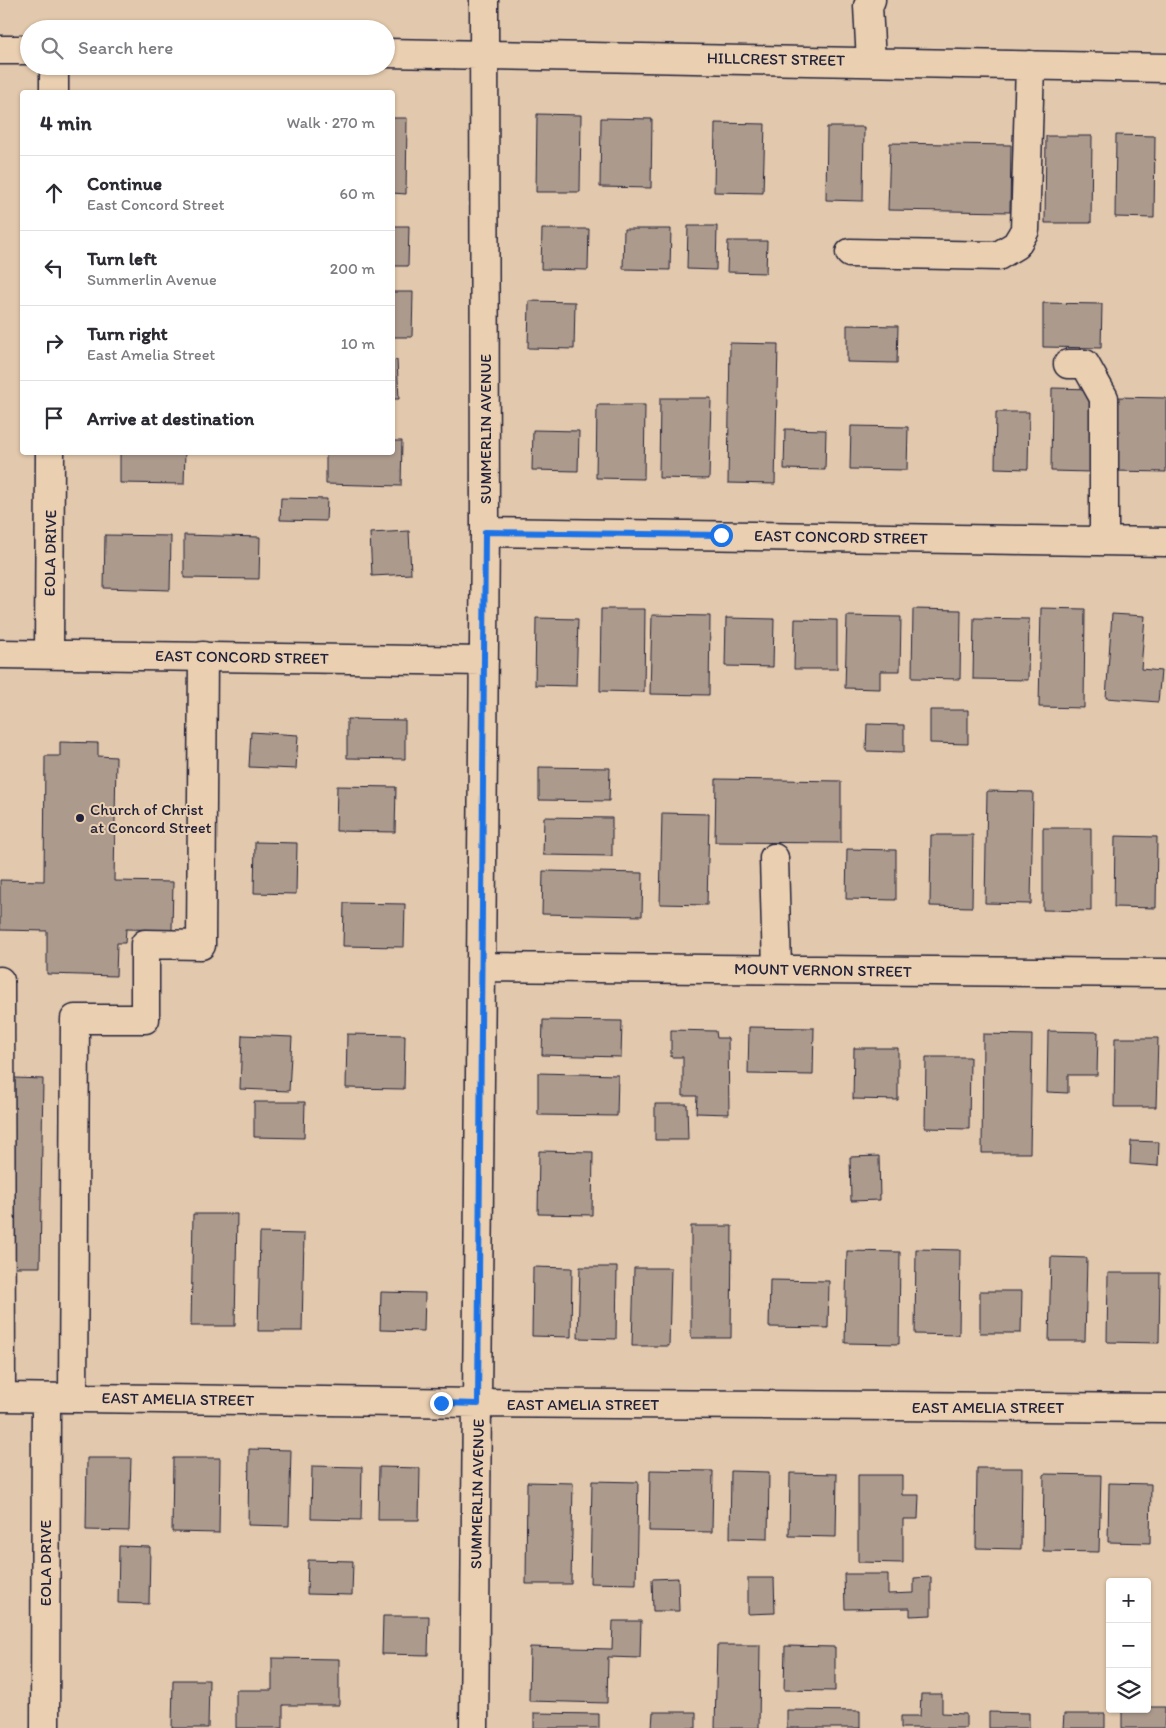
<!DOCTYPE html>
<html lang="en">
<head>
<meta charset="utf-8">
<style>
  :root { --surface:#fff; --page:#f7f7f7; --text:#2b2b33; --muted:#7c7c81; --line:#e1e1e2 }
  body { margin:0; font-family:Itim,sans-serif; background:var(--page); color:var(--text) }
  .controls { position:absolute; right:15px; bottom:15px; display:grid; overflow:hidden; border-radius:5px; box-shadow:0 1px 4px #0004 }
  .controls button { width:45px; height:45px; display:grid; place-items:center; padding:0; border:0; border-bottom:1px solid var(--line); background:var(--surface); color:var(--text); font:25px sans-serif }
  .stop { position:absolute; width:15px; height:15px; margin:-11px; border:4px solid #1a73e8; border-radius:50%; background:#fff }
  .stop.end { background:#1a73e8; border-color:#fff; box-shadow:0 1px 5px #0008 }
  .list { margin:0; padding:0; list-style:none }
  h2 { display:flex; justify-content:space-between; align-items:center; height:65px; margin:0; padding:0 20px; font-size:21px }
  h2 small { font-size:16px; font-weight:400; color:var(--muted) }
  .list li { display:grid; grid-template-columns:32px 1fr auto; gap:15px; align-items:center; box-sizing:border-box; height:75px; padding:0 20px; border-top:1px solid var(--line) }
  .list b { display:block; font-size:19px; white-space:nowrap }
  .list p { margin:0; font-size:16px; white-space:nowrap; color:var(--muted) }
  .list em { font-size:16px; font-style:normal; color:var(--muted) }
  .icon { flex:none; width:28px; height:28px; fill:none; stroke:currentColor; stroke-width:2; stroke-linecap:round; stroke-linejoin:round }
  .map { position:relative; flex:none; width:1166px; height:1728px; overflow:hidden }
  .search { position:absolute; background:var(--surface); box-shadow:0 1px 4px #0004; left:20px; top:20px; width:375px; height:55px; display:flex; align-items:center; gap:12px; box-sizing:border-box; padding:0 18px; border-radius:28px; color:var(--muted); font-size:19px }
  .panel { position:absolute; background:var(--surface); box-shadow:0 1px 4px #0004; left:20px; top:90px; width:375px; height:365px; border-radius:5px }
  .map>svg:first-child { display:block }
</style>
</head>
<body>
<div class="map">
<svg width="1166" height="1728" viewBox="0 0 1166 1728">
  <rect width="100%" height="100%" fill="#e2c8ac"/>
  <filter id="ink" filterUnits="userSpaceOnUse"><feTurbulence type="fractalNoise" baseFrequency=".02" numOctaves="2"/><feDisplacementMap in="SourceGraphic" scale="10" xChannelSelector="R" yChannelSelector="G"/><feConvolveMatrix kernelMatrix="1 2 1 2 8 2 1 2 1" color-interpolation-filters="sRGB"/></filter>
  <g filter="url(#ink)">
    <path fill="#ac9a8c" stroke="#22223b" d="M537 114 581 115 580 192H536Z
      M392 118H407L406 194 392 193Z
      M601 118 652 119 651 188 600 187Z
      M715 123 765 124 763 193 714 192Z
      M827 127H864L863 201 826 200Z
      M1116 135 1155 136 1154 218 1115 217Z
      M1046 136H1092L1091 223H1045Z
      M890 143 1011 145 1010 212 888 210Z
      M392 226H409L408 266H392Z
      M688 226H717L716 270 687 269Z
      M542 229H589L588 270 541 269Z
      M624 229H671L670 270 623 269Z
      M728 241H767L766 273 727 272Z
      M392 292H413L412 337H392Z
      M529 301 575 302 574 349 528 348Z
      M1043 303 1102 304 1101 348 1043 347Z
      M847 325 898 326 897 363 847 362Z
      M730 343 778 344 775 484 728 483Z
      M397 360 399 399H392V361Z
      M1052 388 1093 389 1091 472 1051 471Z
      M1116 397 1166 398V472L1114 471Z
      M660 398H711L709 479 659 478Z
      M597 405H645L644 479 596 478Z
      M996 412H1029L1028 469 995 468Z
      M851 426 908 427 907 470 850 469Z
      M785 429 826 430 825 470 784 469Z
      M533 430 579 431 578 471 532 470Z
      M392 441H402L401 486 326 484V452H392Z
      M120 452H185L184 484 120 483Z
      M281 498 327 499 326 521 280 520Z
      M409 531 411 574 372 576 370 533Z
      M105 535 171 536 170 590 104 588Z
      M184 535 260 537 259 579 184 578Z
      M1041 608 1085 609 1084 708 1039 707Z
      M601 609H645L644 692 600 691Z
      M913 609 961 610 960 679 912 678Z
      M1112 614 1145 616 1141 669 1161 671 1158 702 1106 698Z
      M652 615 710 616 709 695 650 694Z
      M847 616 901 617 900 671H880V689L845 688Z
      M536 618 578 619 576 686 535 685Z
      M726 618 774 619 773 667 725 666Z
      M974 618 1029 619 1028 680 973 679Z
      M795 619 837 620V669H794Z
      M930 710H968V744L930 743Z
      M347 719 405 720V759L347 758Z
      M867 724 904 725V752L866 751Z
      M251 732 298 735 296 769 249 767Z
      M60 742 98 743V756L116 757 114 881 173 882 172 930 126 929 125 943H117L116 976 47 974V931L0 930V880L44 881 45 756H60Z
      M539 767 610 768 609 801 539 800Z
      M716 779 841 781V843L715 842Z
      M337 786 396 787 395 832 336 831Z
      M987 791 1033 792 1031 904 985 903Z
      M662 813 709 814 707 905 660 904Z
      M544 817 612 818V856L543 855Z
      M1043 828H1091V911L1043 910Z
      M931 835H973L972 907 930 906Z
      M1115 836 1157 837 1156 908 1114 907Z
      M255 842 297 843 296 894 254 893Z
      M847 849 896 850V900L846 899Z
      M543 871 643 873 642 916 542 914Z
      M344 903 405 904 404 947 343 946Z
      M543 1020 622 1021 621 1057 542 1055Z
      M749 1027 814 1028 813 1075 748 1074Z
      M671 1030 716 1031 717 1038H728L729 1114 696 1113 697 1096H683V1057H671Z
      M1048 1031 1098 1032 1097 1075H1068V1093L1047 1092Z
      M347 1034 405 1035 404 1089 346 1088Z
      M983 1034 1032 1035 1030 1153H982Z
      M242 1035 292 1037 289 1091 240 1089Z
      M1115 1038H1158L1156 1107H1114Z
      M854 1048H898V1100L853 1099Z
      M926 1057H970L969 1129 925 1128Z
      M538 1073 618 1075 617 1116 538 1115Z
      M14 1078 43 1079 40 1267H11Z
      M254 1102H305L304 1138 254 1137Z
      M655 1104H687L688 1140H655Z
      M1131 1141 1159 1142 1158 1166 1130 1164Z
      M539 1151 593 1152 592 1215 538 1214Z
      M879 1156 880 1200 851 1201 850 1157Z
      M193 1214H237L235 1326H191Z
      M691 1226H732L731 1338H691Z
      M260 1233 304 1234 302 1331H258Z
      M916 1249 960 1250 959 1335 915 1334Z
      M847 1251 900 1252 899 1344 845 1343Z
      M1051 1257 1087 1258 1085 1341H1049Z
      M533 1267 572 1268 571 1337 532 1336Z
      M580 1267H617L616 1339 578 1338Z
      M634 1268H671L669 1346H632Z
      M1108 1273H1160L1159 1343 1107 1342Z
      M770 1280 829 1281 828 1328 769 1327Z
      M980 1291H1022L1021 1333H980Z
      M381 1292 425 1293 424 1331 380 1330Z
      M249 1449 291 1450 289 1526 248 1525Z
      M87 1458H131L129 1531 86 1530Z
      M173 1458H220L219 1533 172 1532Z
      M312 1466 362 1467 361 1520 311 1519Z
      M379 1467 420 1468 419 1520H378Z
      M977 1468H1022L1021 1549 976 1548Z
      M650 1470 713 1471 712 1532 649 1531Z
      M731 1471 769 1472 768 1539 730 1538Z
      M790 1473 837 1474 836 1537 789 1536Z
      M1044 1474 1101 1475 1099 1552 1043 1551Z
      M858 1475H902V1495H919L918 1519H903V1563L858 1562Z
      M592 1481 638 1482 636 1584 590 1583Z
      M527 1482 573 1483 571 1584H526Z
      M1109 1483 1151 1484 1150 1543 1108 1542Z
      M119 1546 150 1547 149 1604 118 1603Z
      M308 1560 353 1561 352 1595 307 1594Z
      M844 1574H888V1594L914 1593V1578L931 1577V1615L910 1616V1608L845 1609Z
      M678 1578 679 1611H653L652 1579Z
      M748 1578H774L775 1613 748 1614Z
      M383 1616H429L428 1655 382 1654Z
      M613 1621H641L640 1658 608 1657 607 1703 529 1701 530 1647 612 1649Z
      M717 1645H760L759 1728H715Z
      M785 1646 835 1647V1691L784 1690Z
      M272 1658 339 1659V1705H283V1728H236V1690H272Z
      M173 1680H209L208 1728H172Z
      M921 1694H942V1713L966 1714V1728H901V1716H920Z
      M1147 1707H1165L1164 1728H1122V1709H1147Z
      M787 1710 860 1711V1728H787Z
      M653 1712H696V1728H652Z
      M989 1712 1029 1713V1728H989Z
      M534 1713 599 1714V1728H534Z
      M1064 1714H1105V1728H1063Z"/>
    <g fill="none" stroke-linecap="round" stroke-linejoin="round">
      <defs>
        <path id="minor" d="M871 0 868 6 871 62
          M0 50H29
          M386 53 1166 68
          M54 92V66
          M850 253 998 256 1016 245 1025 230 1030 65
          M1068 364H1085L1104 398V541
          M485 532 1166 542
          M0 654 484 661
          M49 654 50 452
          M774 858 777 969
          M481 967 1166 973
          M0 981 1 1397
          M0 1397 478 1403 1166 1408
          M73 1398 75 1019H145V944L201 945 203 656
          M45 1728 46 1398
          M474 1728 485 532 484 0"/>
      </defs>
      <use href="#minor" stroke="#22223b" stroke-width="31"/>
      <use href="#minor" stroke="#eacfb1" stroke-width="28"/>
    </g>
  </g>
  <g fill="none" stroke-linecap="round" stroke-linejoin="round" filter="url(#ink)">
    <path stroke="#1a73e8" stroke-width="6" d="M441 1403 478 1404 485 532 721 535"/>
  </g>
  <circle fill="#22223b" stroke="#eacfb1" stroke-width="2" cx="80" cy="818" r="5"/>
  <g text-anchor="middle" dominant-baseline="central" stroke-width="4" stroke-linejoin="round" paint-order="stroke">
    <g font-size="16" fill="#22223b" stroke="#eacfb1">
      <text transform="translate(776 59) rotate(1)">HILLCREST STREET</text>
      <text transform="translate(485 429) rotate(-90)">SUMMERLIN AVENUE</text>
      <text transform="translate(841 537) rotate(1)">EAST CONCORD STREET</text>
      <text transform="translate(50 553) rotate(-89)">EOLA DRIVE</text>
      <text transform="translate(242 657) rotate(1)">EAST CONCORD STREET</text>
      <text transform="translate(823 970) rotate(1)">MOUNT VERNON STREET</text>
      <text transform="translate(178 1399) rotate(1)">EAST AMELIA STREET</text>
      <text x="583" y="1404">EAST AMELIA STREET</text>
      <text x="988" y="1407">EAST AMELIA STREET</text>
      <text transform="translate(477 1494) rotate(-89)">SUMMERLIN AVENUE</text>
      <text transform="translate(45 1563) rotate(-90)">EOLA DRIVE</text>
    </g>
    <g font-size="16" fill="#22223b" stroke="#eacfb1" text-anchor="start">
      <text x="90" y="809">Church of Christ<tspan x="90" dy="18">at Concord Street</tspan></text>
    </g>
  </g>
</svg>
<div class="controls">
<button>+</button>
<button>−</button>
<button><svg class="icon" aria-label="layers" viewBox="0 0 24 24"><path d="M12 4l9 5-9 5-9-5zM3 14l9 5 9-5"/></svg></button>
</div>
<div class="stop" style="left:721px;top:535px"></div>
<div class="stop end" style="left:441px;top:1403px"></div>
<div class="search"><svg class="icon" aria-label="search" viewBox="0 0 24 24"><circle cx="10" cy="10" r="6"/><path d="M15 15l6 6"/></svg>Search here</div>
<section class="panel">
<h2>4 min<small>Walk · 270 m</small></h2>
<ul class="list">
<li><svg class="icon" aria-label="ahead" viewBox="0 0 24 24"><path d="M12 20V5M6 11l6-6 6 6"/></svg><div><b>Continue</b><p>East Concord Street</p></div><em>60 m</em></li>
<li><svg class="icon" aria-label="left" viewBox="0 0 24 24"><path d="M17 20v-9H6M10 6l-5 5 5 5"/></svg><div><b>Turn left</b><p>Summerlin Avenue</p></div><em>200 m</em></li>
<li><svg class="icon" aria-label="right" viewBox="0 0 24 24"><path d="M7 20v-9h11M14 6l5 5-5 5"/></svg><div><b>Turn right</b><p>East Amelia Street</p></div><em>10 m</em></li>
<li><svg class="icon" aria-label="arrive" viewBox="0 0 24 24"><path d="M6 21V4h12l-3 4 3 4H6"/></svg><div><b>Arrive at destination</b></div></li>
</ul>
</section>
</div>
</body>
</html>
